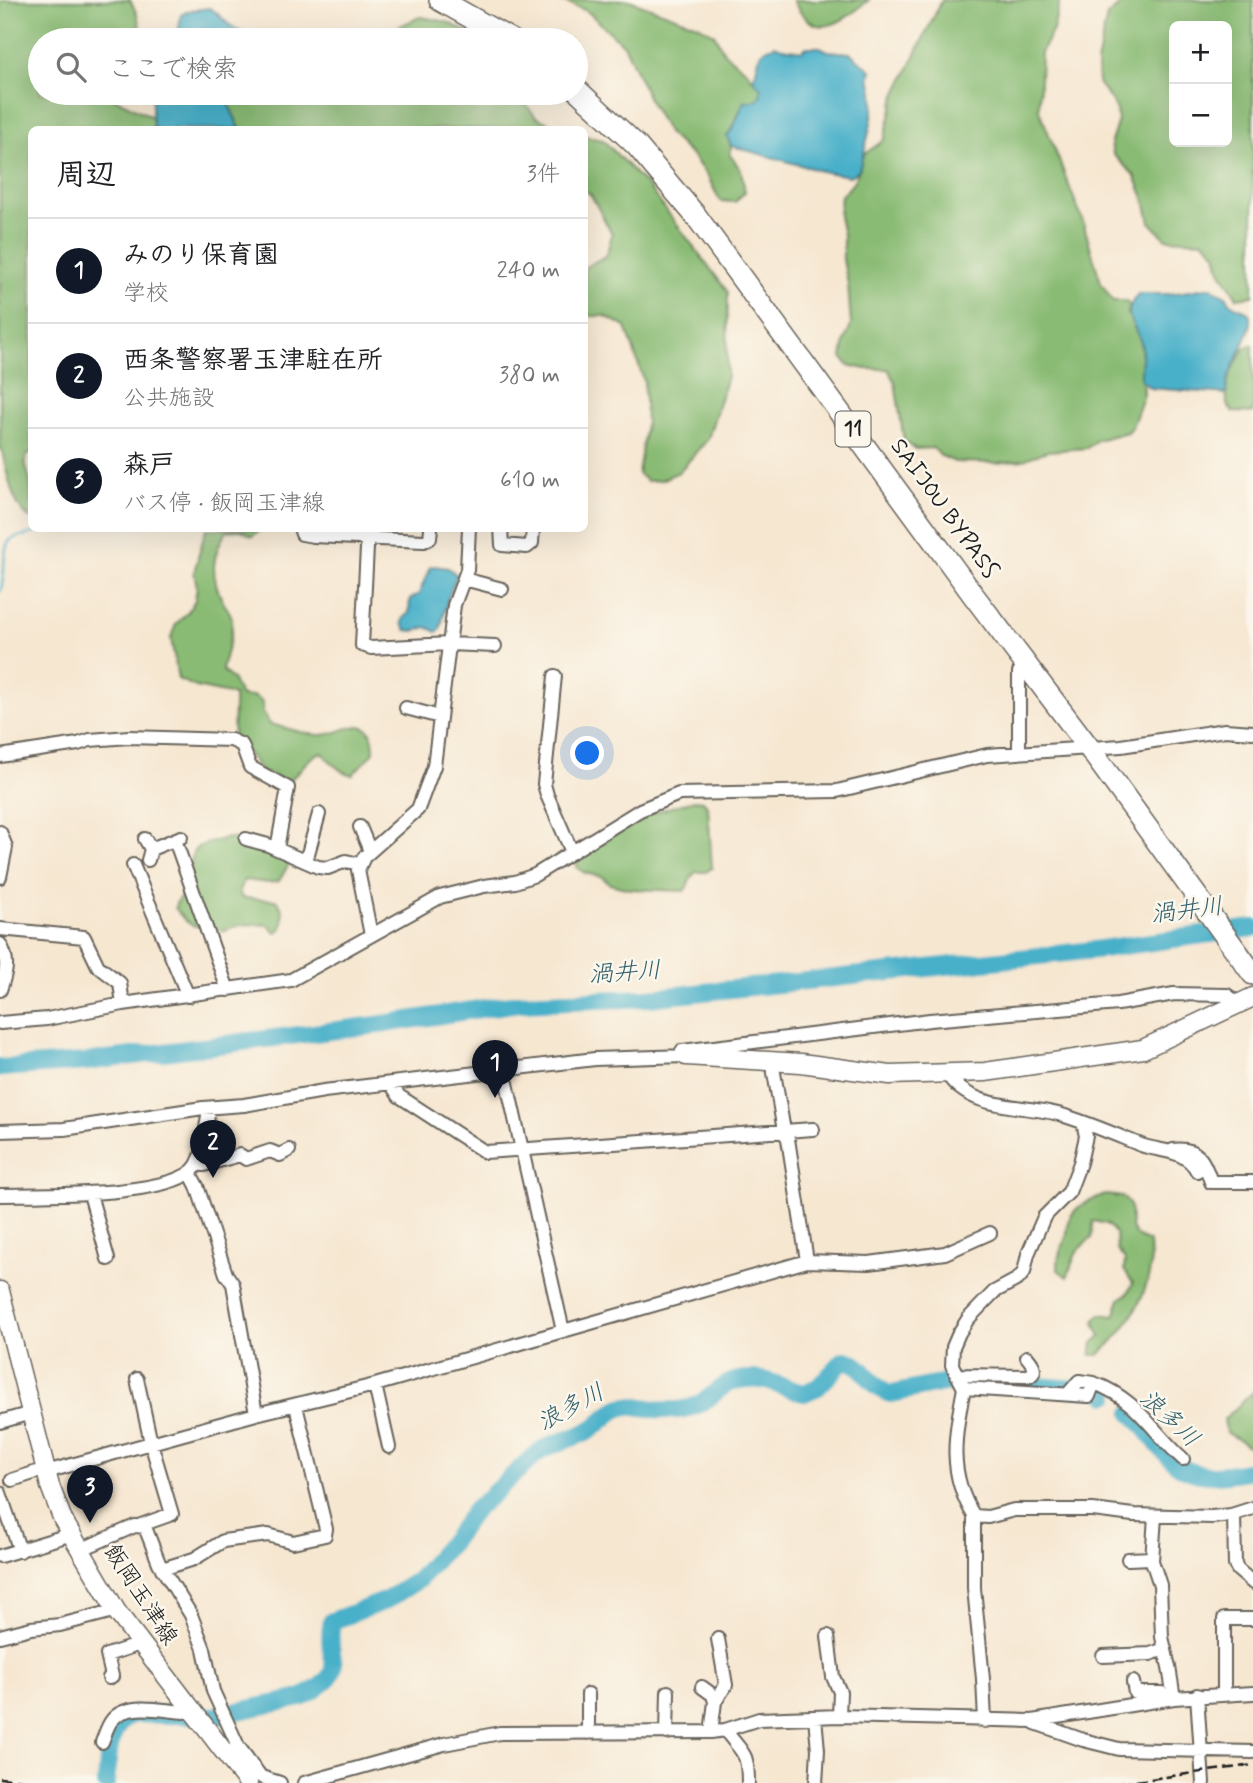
<!DOCTYPE html>
<html lang="ja">
<head>
<meta charset="utf-8">
<style>
  :root { --surface:#fff; --page:#f2f2f2; --text:#202124; --muted:#757577; --line:#e0e0e0; --accent:#111827 }
  body { margin:0; font-family:Mynerve,"Klee One",sans-serif; background:var(--page); color:var(--text) }
  .controls { position:absolute; right:21px; top:21px; display:grid; overflow:hidden; border-radius:10px; box-shadow:0 7px 28px #0002 }
  .controls button { width:63px; height:63px; display:grid; place-items:center; padding:0; border:0; border-bottom:2px solid var(--line); background:var(--surface); color:var(--text); font:35px sans-serif }
  .you { position:absolute; left:588px; top:754px; width:24px; height:24px; margin:-18px; border:5px solid #fff; border-radius:50%; background:#1a73e8; box-shadow:0 0 0 10px #1a73e833 }
  .badge { display:grid; place-items:center; width:46px; height:46px; border-radius:50%; background:var(--accent); color:#fff; font-size:23px; font-weight:700 }
  .pin { position:absolute; translate:-50% -58px; filter:drop-shadow(0 2px 4px #0008) }
  .pin::after { content:''; position:absolute; top:37px; width:24px; height:21px; background:inherit; clip-path:polygon(0 0,100% 0,50% 100%) }
  .list { margin:0; padding:0; list-style:none }
  h2 { display:flex; justify-content:space-between; align-items:center; height:91px; margin:0; padding:0 28px; font-size:30px }
  h2 small { font-size:23px; font-weight:400; color:var(--muted) }
  .list li { display:grid; grid-template-columns:46px 1fr auto; gap:21px; align-items:center; box-sizing:border-box; height:105px; padding:0 28px; border-top:2px solid var(--line) }
  .list b { display:block; font-size:26px; white-space:nowrap }
  .list p { margin:0; font-size:23px; white-space:nowrap; color:var(--muted) }
  .list em { font-size:23px; font-style:normal; color:var(--muted) }
  .icon { flex:none; width:38px; height:38px; fill:none; stroke:currentColor; stroke-width:2; stroke-linecap:round; stroke-linejoin:round }
  .map { position:relative; flex:none; width:1253px; height:1783px; overflow:hidden }
  .search { position:absolute; background:var(--surface); box-shadow:0 7px 28px #0002; left:28px; top:28px; width:560px; height:77px; display:flex; align-items:center; gap:18px; box-sizing:border-box; padding:0 24px; border-radius:38px; color:var(--muted); font-size:26px }
  .panel { position:absolute; background:var(--surface); box-shadow:0 7px 28px #0002; left:28px; top:126px; width:560px; height:406px; border-radius:10px }
  .map>svg:first-child { display:block }
</style>
</head>
<body>
<div class="map">
<svg width="1253" height="1783" viewBox="0 0 1253 1783">
  <rect width="100%" height="100%" fill="#fbf7ec"/>
  <filter id="ink" filterUnits="userSpaceOnUse"><feTurbulence type="fractalNoise" baseFrequency=".0143" numOctaves="2"/><feDisplacementMap in="SourceGraphic" scale="14" xChannelSelector="R" yChannelSelector="G"/><feConvolveMatrix kernelMatrix="1 2 1 2 8 2 1 2 1" color-interpolation-filters="sRGB"/></filter>
  <filter id="wash" filterUnits="userSpaceOnUse"><feTurbulence type="fractalNoise" baseFrequency=".00686" numOctaves="4" result="noise"/><feDisplacementMap in="SourceGraphic" scale="28" xChannelSelector="R" yChannelSelector="G"/><feGaussianBlur stdDeviation="1.57" result="paint"/><feColorMatrix in="noise" values="0 0 0 0 0 0 0 0 0 0 0 0 0 0 0 0 0 1.4 0 .05"/><feComposite in="paint" operator="in"/></filter>
  <g filter="url(#wash)">
    <rect width="100%" height="100%" fill="#f6e7d1"/>
    <path fill="#8abb74" stroke="#536c48" stroke-width="2" fill-rule="evenodd" d="M3 0H130L137 14 142 36 138 40H40V93H104L152 117 154 129 32 130V452L28 454 25 462 31 485V519C10 506 7 467 0 444V3Z
      M549 0H629L698 25 714 34 725 54 747 71 753 80 760 85 762 92 758 100 745 102C735 115 739 123 727 136L731 146 730 155 741 170 745 192 735 202 720 201 709 179 693 157 668 133 650 102 625 46 587 11 567 3Z
      M793 0H869C841 23 815 44 793 0Z
      M942 0H1060L1053 30 1041 52 1039 109 1082 219 1101 283 1113 301H1126L1129 305 1128 314 1141 341 1143 397 1132 427 1127 432 1097 440 1087 448 1047 451 1023 460 997 463 955 462 941 456 933 448 916 449 904 441 895 382 888 369H865L848 365 842 357 845 340 851 325 848 284 843 260V235L839 216 841 195C855 185 859 171 863 155L884 140 895 97Z
      M1126 0H1253V296L1237 298 1220 270 1216 253 1204 241 1166 239 1150 222 1145 200 1135 176 1113 154 1111 142 1118 120 1115 106 1098 83 1097 63 1107 16ZM1174 26H1227V142H1174Z
      M421 17 447 22 483 40H372C389 33 403 23 421 17Z
      M233 93H516L536 117 561 129H240L229 105 234 96Z
      M585 136 603 140 649 188 728 292 727 376 708 439 679 472 661 480 647 481 638 474 646 423 644 381 626 327 605 316H585V267L606 256 612 234 591 195 585 190Z
      M1253 345V413L1233 412 1227 405 1226 380 1245 347Z
      M206 529H262L252 536 241 530 227 531C211 555 210 575 223 602 226 607 230 611 231 616 235 633 225 653 222 670L232 679 240 695 245 697 254 696 262 702 263 712 269 724C285 727 302 734 318 735 341 737 374 705 374 752L352 775C337 771 332 762 321 752 304 759 302 772 288 781L262 772 234 736C232 730 235 705 234 695L196 687 178 679 171 638 176 624 188 612 195 600 197 587 194 572Z
      M694 800 703 801 708 807 712 868 706 872H696C689 877 690 885 684 891L629 889 610 884 602 877 585 873 576 867 580 855 652 813Z
      M229 838C244 840 281 851 289 864L279 881 269 883 244 880 239 891 242 898 276 900C284 908 285 921 280 931L274 932 269 925C250 923 240 924 223 931 199 920 196 938 175 908 176 899 182 897 185 889 200 853 176 848 229 838Z
      M1105 1195 1123 1197 1130 1205C1133 1226 1124 1232 1149 1242 1158 1282 1129 1329 1099 1355H1091L1093 1343 1101 1336 1094 1321 1100 1314 1114 1316 1120 1299 1128 1293 1133 1283 1124 1270 1125 1260 1117 1250 1116 1234 1107 1224 1093 1221 1092 1238C1073 1251 1075 1258 1067 1277L1058 1270C1058 1252 1060 1253 1066 1237 1068 1232 1067 1226 1069 1221 1074 1205 1091 1200 1105 1195Z
      M1253 1392V1449L1226 1432 1224 1419Z"/>
    <path fill="#4ab0c9" stroke="#336672" stroke-width="2" d="M209 8C219 11 225 26 242 32L245 40H177L181 15 188 11Z
      M775 45C784 50 792 48 801 51L807 47H820L828 51 850 53 871 70 869 77C881 104 866 141 859 170L850 176 825 172 731 146 727 136C738 125 736 114 745 102L758 100C766 84 757 88 753 78 759 69 756 56 764 50 767 48 772 47 775 45Z
      M152 93H233L234 96 229 105 240 129H154L152 117Z
      M1212 287C1216 292 1221 293 1226 296 1227 297 1231 304 1233 305 1240 309 1246 308 1251 317 1253 337 1225 370 1226 394L1150 388 1141 380C1140 367 1145 352 1140 340 1132 319 1121 315 1138 294H1171Z
      M434 566 448 568 457 575 448 598 440 630 437 632 427 627 414 631 406 630 402 623 404 617 409 613 410 599 419 594 430 567Z"/>
    <g fill="none" stroke-linecap="round" stroke-linejoin="round">
      <path stroke="#4ab0c9" stroke-width="2.5" d="M0 592C6 579 1 544 12 539 23 534 34 536 44 528"/>
      <path stroke="#4ab0c9" stroke-width="18" d="M0 1068 85 1062 377 1025 518 1003 649 998 1094 950 1253 928
        M1132 1413C1147 1427 1156 1445 1171 1459 1194 1482 1224 1475 1253 1470
        M106 1783C109 1758 106 1723 135 1714L214 1716 301 1698C355 1669 323 1663 332 1621L385 1601 418 1580 452 1541 474 1511 535 1455C552 1441 575 1440 593 1428 605 1420 613 1407 628 1406 652 1406 667 1415 692 1407 715 1400 718 1380 748 1379 768 1378 785 1389 804 1393L818 1387 844 1360C866 1363 870 1389 891 1394L943 1383 970 1382 1099 1390 1107 1395"/>
    </g>
  </g>
  <g filter="url(#ink)">
    <g fill="none" stroke-linecap="round" stroke-linejoin="round">
      <defs>
        <path id="street" d="M300 528 302 534 313 536 424 541 430 538 431 528
          M368 528 362 645 371 648 449 644 495 646
          M501 528 502 545 527 547 532 543 533 528
          M464 579 502 589
          M555 676 544 784 547 795 572 852
          M406 708 440 717
          M1019 752V672L1028 665
          M0 756 78 744 90 740 129 737 231 740 242 745 250 767 288 788 277 849
          M360 827 370 851
          M0 832 6 847 0 877
          M145 839 151 849 148 860
          M246 839 268 845 318 867 328 868 346 861 359 864
          M175 840 228 990
          M151 849 181 837
          M306 861 319 814
          M133 865 188 996
          M0 929 84 937 98 966 120 983 123 1004
          M371 935 358 870 364 857 418 809 434 766 454 605 467 570 469 528
          M0 944C10 961 6 973 0 990
          M0 1023 47 1019 123 1004 291 980 440 897 484 886 515 882 535 875 640 810 679 794 837 791 987 755 1121 746 1225 730 1253 732
          M682 1051 930 1020 1118 1004 1174 994 1227 995 1239 1004
          M772 1061 784 1131 788 1139 807 1261
          M504 1070 563 1331
          M947 1074C972 1113 1027 1103 1065 1116 1091 1124 1116 1135 1141 1145 1160 1152 1186 1149 1197 1171
          M391 1084 399 1096 485 1152 813 1129
          M0 1131 64 1129 203 1108 244 1105 324 1091 595 1059 686 1056
          M1173 1150C1198 1147 1204 1160 1211 1182H1253
          M198 1164 204 1165 240 1155 246 1159 270 1151 280 1155 289 1150
          M190 1173 197 1186 226 1274 233 1284 256 1414
          M90 1194 108 1259
          M0 1195C37 1194 178 1198 197 1165 207 1148 204 1126 210 1108
          M958 1375 1030 1376C1038 1370 1032 1363 1027 1357
          M137 1379 151 1443 172 1514 141 1525
          M1094 1383C1137 1399 1151 1430 1183 1459
          M375 1385 389 1447
          M964 1388C955 1435 947 1472 974 1516L988 1517 1014 1510H1093L1133 1515 1212 1517 1231 1515 1253 1508
          M1068 1394 1079 1381 1094 1383 1089 1396 964 1388 952 1365 953 1347 959 1333 968 1319 994 1292 1018 1279 1024 1272 1028 1254 1044 1217 1069 1192 1080 1163 1086 1136 1083 1123
          M0 1422 31 1413
          M46 1472 256 1414 375 1385 807 1261 869 1263 945 1253 990 1233
          M12 1480 46 1469
          M0 1493 20 1551
          M1234 1514 1235 1565 1238 1570 1253 1583
          M974 1516V1588L983 1679 985 1721
          M1155 1516 1152 1561 1160 1585 1162 1637 1169 1667 1174 1698
          M80 1550 135 1526 145 1527 159 1563 191 1615 204 1649 213 1691 238 1746
          M0 1556 72 1534
          M1128 1559 1152 1558
          M162 1569 194 1559 223 1541 268 1535 293 1542 325 1535 326 1529 296 1406
          M0 1636 31 1628 60 1625 106 1613 115 1609
          M828 1636 833 1677 840 1692 839 1716
          M1103 1656 1150 1654 1165 1649
          M109 1678 112 1676 107 1655 140 1644
          M1133 1682 1135 1693H1162
          M702 1687 713 1695 715 1702
          M1224 1693V1619H1253
          M588 1694V1733
          M1197 1695 1203 1783
          M815 1717 818 1750 816 1783
          M1035 1723 1083 1740 1119 1749 1253 1752
          M725 1730C743 1754 748 1751 748 1783
          M711 1732 715 1702 726 1685 718 1639
          M667 1733 668 1692
          M102 1742C105 1735 107 1726 112 1720 127 1701 164 1711 184 1712L189 1708
          M234 1748 238 1746 261 1777 280 1783
          M304 1783 444 1744 500 1733 711 1732 725 1730 759 1719 839 1716 1032 1721 1174 1698 1253 1693"/>
        <path id="secondary" d="M686 1056 801 1063 890 1075 985 1072 1143 1049 1253 997
          M0 1291 50 1486 63 1520 117 1612 248 1783"/>
        <path id="highway" d="M440 0 511 40
          M576 89 636 145 696 216 974 596 1090 749 1253 974"/>
      </defs>
      <use href="#street" stroke="#68635b" stroke-width="16"/>
      <use href="#secondary" stroke="#68635b" stroke-width="21"/>
      <use href="#highway" stroke="#68635b" stroke-width="24"/>
      <use href="#street" stroke="#fff" stroke-width="12"/>
      <use href="#secondary" stroke="#fff" stroke-width="18"/>
      <use href="#highway" stroke="#fff" stroke-width="21"/>
      <path stroke="#1c1c1c" stroke-width="2.5" stroke-dasharray="10 5" stroke-linecap="butt" d="M0 1778 55 1783
        M1121 1783 1253 1765"/>
    </g>
  </g>
  <g text-anchor="middle" dominant-baseline="central" stroke-width="5" stroke-linejoin="round" paint-order="stroke">
    <rect fill="#fbf7ec" stroke="#5f5e5a" stroke-width="2" x="835.5" y="411.5" width="35" height="35" rx="5"/>
    <g font-size="21" font-weight="bold" fill="#1c1c1c">
      <text x="853" y="429">11</text>
    </g>
    <g font-size="23" fill="#1c1c1c" stroke="#fbf7ec">
      <text transform="translate(944 509) rotate(54)">SAIJOU BYPASS</text>
      <text transform="translate(140 1595) rotate(57)">飯岡玉津線</text>
    </g>
    <g font-size="24" font-style="italic" fill="#315f6a" stroke="#fbf7ec">
      <text transform="translate(1187 911) rotate(-7)">渦井川</text>
      <text transform="translate(625 973) rotate(-4)">渦井川</text>
      <text transform="translate(571 1408) rotate(-28)">浪多川</text>
      <text transform="translate(1169 1419) rotate(43)">浪多川</text>
    </g>
  </g>
</svg>
<div class="controls">
<button>+</button>
<button>−</button>
</div>
<div class="you"></div>
<div class="pin badge" style="left:495px;top:1098px">1</div>
<div class="pin badge" style="left:213px;top:1178px">2</div>
<div class="pin badge" style="left:90px;top:1523px">3</div>
<div class="search"><svg class="icon" aria-label="search" viewBox="0 0 24 24"><circle cx="10" cy="10" r="6"/><path d="M15 15l6 6"/></svg>ここで検索</div>
<section class="panel">
<h2>周辺<small>3件</small></h2>
<ul class="list">
<li><span class="badge">1</span><div><b>みのり保育園</b><p>学校</p></div><em>240 m</em></li>
<li><span class="badge">2</span><div><b>西条警察署玉津駐在所</b><p>公共施設</p></div><em>380 m</em></li>
<li><span class="badge">3</span><div><b>森戸</b><p>バス停 · 飯岡玉津線</p></div><em>610 m</em></li>
</ul>
</section>
</div>
</body>
</html>
